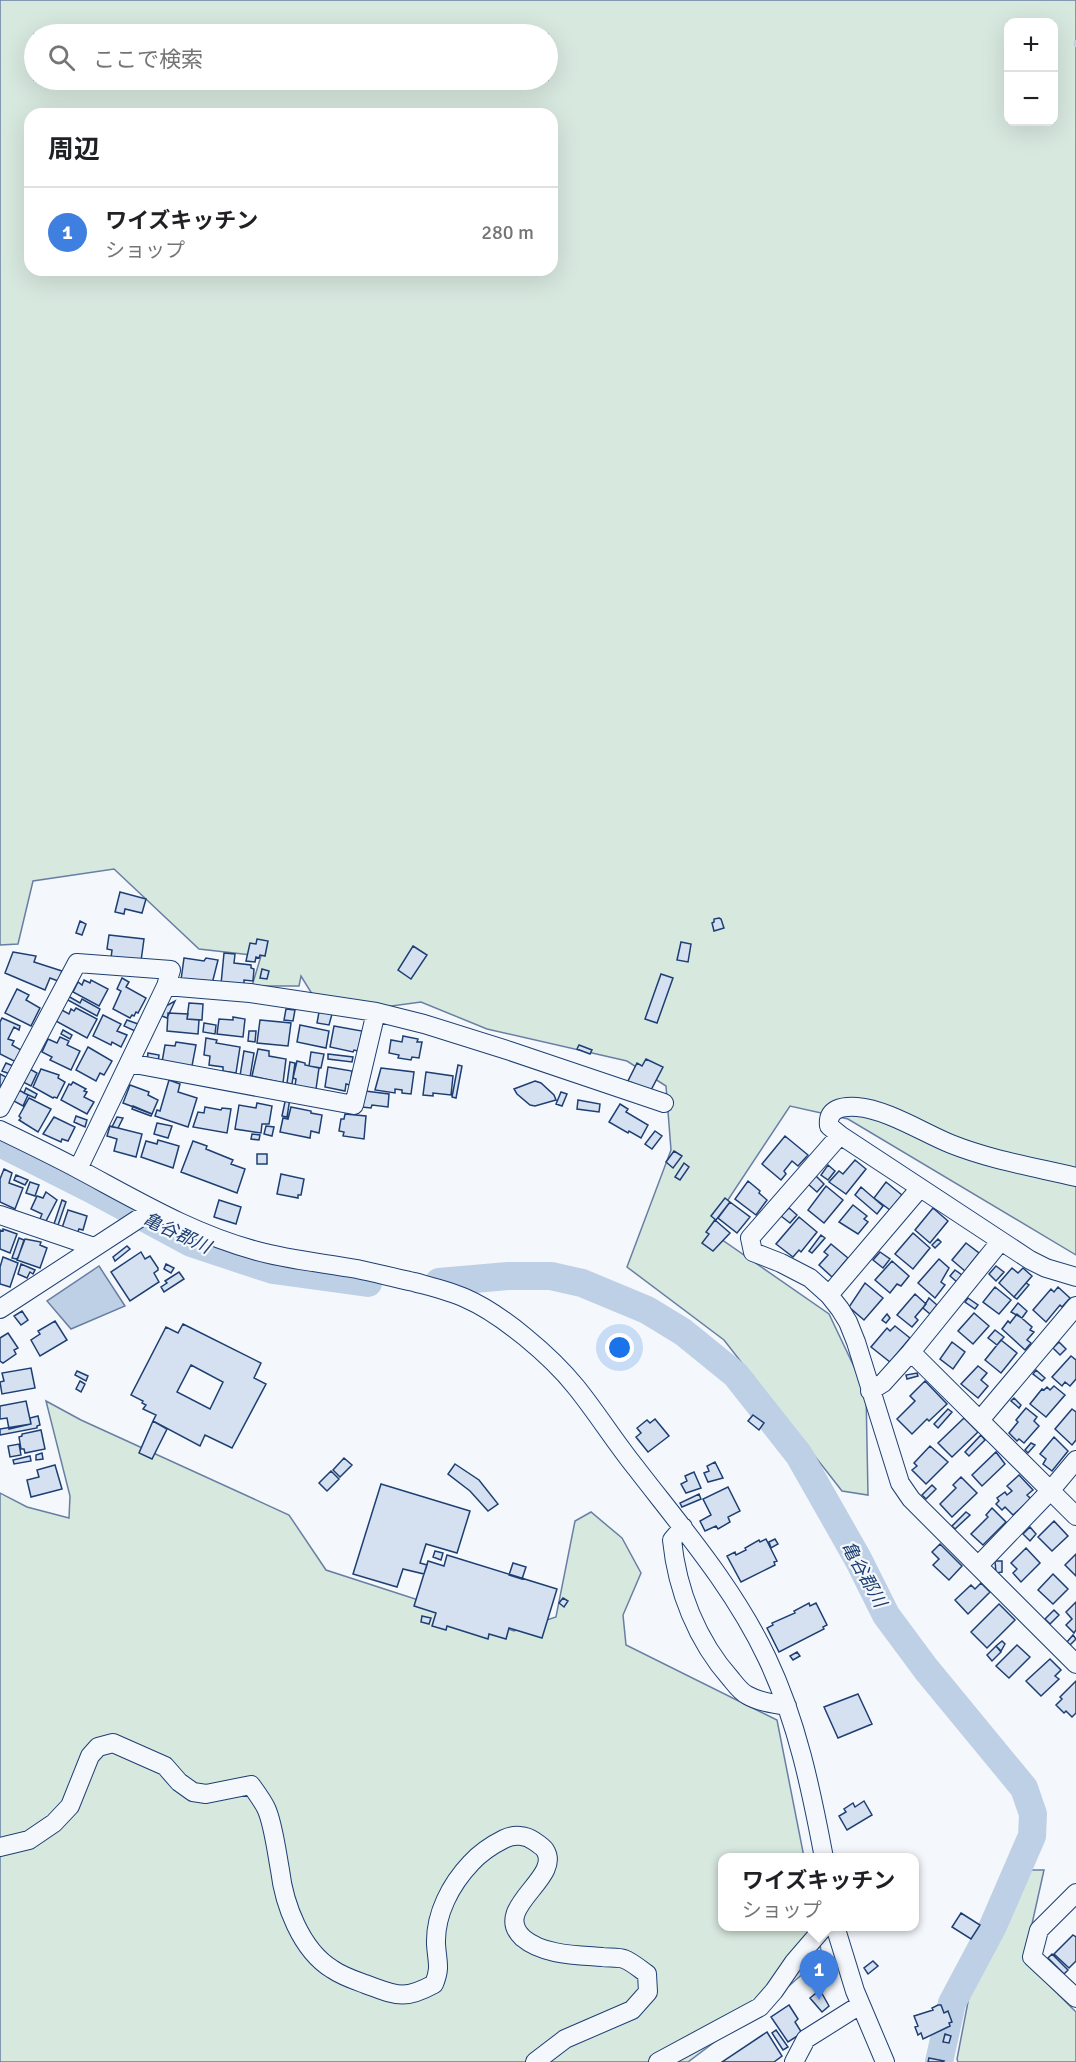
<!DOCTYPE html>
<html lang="ja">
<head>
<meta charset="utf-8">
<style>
  :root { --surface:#fff; --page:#f2f2f2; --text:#202124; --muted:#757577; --line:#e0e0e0; --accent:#c62828 }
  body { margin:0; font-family:Signika,"Noto Sans JP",sans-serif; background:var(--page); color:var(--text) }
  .controls { position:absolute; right:18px; top:18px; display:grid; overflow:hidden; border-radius:12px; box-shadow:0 6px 24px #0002 }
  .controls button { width:54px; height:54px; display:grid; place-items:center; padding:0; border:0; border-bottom:2px solid var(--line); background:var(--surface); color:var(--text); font:30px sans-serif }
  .you { position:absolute; left:620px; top:1348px; width:21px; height:21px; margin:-15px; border:4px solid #fff; border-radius:50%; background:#1a73e8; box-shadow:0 0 0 9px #1a73e833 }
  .badge { display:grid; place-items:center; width:39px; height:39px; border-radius:50%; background:var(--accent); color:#fff; font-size:20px; font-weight:700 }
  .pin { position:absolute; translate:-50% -50px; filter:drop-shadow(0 2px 3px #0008) }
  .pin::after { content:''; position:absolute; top:32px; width:21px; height:18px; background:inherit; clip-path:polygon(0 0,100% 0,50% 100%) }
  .popup { position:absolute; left:718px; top:1853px; width:201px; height:78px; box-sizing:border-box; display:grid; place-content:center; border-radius:12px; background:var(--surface); filter:drop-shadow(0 2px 4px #0005); font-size:20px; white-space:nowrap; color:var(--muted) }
  .popup b { font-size:22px; color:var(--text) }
  .popup::after { content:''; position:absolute; left:50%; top:100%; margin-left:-12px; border:12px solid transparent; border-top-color:var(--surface) }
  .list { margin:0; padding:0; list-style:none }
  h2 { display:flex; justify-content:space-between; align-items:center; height:78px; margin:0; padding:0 24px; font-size:26px }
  h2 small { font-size:20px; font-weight:400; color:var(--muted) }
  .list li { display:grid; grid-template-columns:39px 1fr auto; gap:18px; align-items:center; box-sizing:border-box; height:90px; padding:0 24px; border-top:2px solid var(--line) }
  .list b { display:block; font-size:22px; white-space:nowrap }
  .list p { margin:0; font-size:20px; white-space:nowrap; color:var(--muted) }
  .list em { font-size:20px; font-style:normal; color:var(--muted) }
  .icon { flex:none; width:33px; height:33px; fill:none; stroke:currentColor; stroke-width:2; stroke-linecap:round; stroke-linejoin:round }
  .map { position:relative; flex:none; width:1076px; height:2062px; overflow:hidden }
  .search { position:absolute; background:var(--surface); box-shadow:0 6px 24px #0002; left:24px; top:24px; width:534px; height:66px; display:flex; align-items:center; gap:15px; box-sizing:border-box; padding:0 21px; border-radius:33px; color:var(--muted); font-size:22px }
  .panel { position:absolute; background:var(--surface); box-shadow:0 6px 24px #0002; left:24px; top:108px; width:534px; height:168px; border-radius:18px }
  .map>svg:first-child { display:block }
</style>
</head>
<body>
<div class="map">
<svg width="1076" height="2062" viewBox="0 0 1076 2062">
  <rect width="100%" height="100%" fill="#f4f7fb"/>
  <path fill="#d7e8df" stroke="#687fa3" stroke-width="1.5" fill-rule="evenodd" d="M0 0H1076V1255L848 1119 790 1106 708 1230 829 1314 866 1392 868 1495 842 1491 724 1340 627 1267 671 1150 666 1086 627 1061 487 1029 421 1002 325 1015 301 976 299 986H252L261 956 199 949 114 869 33 881 18 944 0 945ZM1008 22H1054V122H1008ZM34 34H548V80H34ZM30 114H552V270H30Z
    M46 1401 81 1420 289 1515 326 1570 514 1631 556 1617 575 1521 591 1512 622 1538 641 1573 623 1615 626 1645 777 1720 804 1857 723 1858V1926L817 1927 822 1957 790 1985 688 2062H0V1493L27 1507 69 1518 70 1496Z
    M1024 1870H1044L1024 1960 1076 2012V2062H958L957 2059 972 1981Z"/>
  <path fill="#bed0e5" stroke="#687fa3" stroke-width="1.5" d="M99 1266 125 1306 71 1329 47 1301Z"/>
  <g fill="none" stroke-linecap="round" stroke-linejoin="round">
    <path stroke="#bed0e5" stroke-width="4.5" d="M1076 42V45"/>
    <path stroke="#bed0e5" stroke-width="28" d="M0 1143 91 1189 191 1243 273 1270 368 1283
      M439 1282 508 1276H551L582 1283 647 1310 683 1332 736 1375 799 1455 858 1559 886 1615 926 1669 1024 1788 1033 1814 1032 1836 993 1926 952 2003 939 2062"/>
  </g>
  <path fill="#d5e0f0" stroke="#1d3f73" stroke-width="1.5" fill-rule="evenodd" d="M120 892 146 899 142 913 125 909 124 914 115 912Z
    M719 918 721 919 724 928 714 931 712 923 714 922V919Z
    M80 921 86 924 82 935 76 933Z
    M109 935 144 939 141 961 111 958 112 950 107 949Z
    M257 939 268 941 265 956 260 955 259 958 256 957 255 962 246 961 250 943 256 944Z
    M681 942 691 944 688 962 677 960Z
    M413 946 427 955 411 979 398 970Z
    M13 952 36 956 34 962 62 971 58 981 50 978 45 990 5 973Z
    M224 953 235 954 234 963 251 965V968L254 969 253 981 244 980V987L221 984Z
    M184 958 204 961 206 958 218 960 212 984 181 980Z
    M262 969 269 971 267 979 260 978Z
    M661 974 673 978 657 1023 645 1019Z
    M122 978 129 982 126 987 146 998 138 1013 136 1012 134 1016 132 1015 130 1018 113 1009 121 991 117 989Z
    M84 980 90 983 91 980 108 989 99 1006 73 992 78 982 82 985Z
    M17 989 29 995 26 1000 40 1008 31 1026 5 1013Z
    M68 996 80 1003 82 999 100 1009 97 1016 66 999Z
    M175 1001 167 1018 162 1016 166 1006Z
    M189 1003 203 1004 202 1020 187 1019Z
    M76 1008 97 1019 87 1038 54 1020 60 1009 69 1014 71 1009 74 1011Z
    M286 1009 295 1010 293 1021 284 1020Z
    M319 1012 332 1014 329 1025 317 1023Z
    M168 1013 188 1014 187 1019 199 1020 198 1034 167 1031Z
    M103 1015 121 1024 117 1031 127 1035 121 1047 112 1042 111 1045 93 1036Z
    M233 1017 245 1019 243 1037 217 1034 219 1019 233 1020Z
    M2 1018 20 1026 19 1030 14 1027 8 1039 14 1041 12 1045 21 1050 16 1062 0 1054V1022Z
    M127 1020 138 1024 135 1031 124 1026Z
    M260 1020 291 1023 288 1046 257 1043Z
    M204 1023 216 1025 215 1034 203 1032Z
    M300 1025 329 1031 326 1048 297 1042Z
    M334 1026 362 1031 358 1051 354 1050 353 1052 330 1047Z
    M63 1030 72 1035 70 1039 61 1034Z
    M249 1031H256L255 1042 248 1041Z
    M403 1036 418 1039 417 1042H422L419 1058 412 1057 411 1060 398 1058 399 1055 389 1053 391 1040 402 1042Z
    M60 1037 69 1041 67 1045 80 1051 71 1070 50 1060 52 1057 42 1052 48 1039 57 1043Z
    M206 1038 217 1040 216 1043 240 1047 236 1073 223 1071V1067L209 1065 210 1056 204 1055Z
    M176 1042 196 1045 192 1066 162 1062 165 1045 175 1046Z
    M579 1045 592 1050 590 1054 577 1049Z
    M88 1047 112 1061 104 1075 100 1073 96 1081 76 1070Z
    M258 1049 269 1051V1056L286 1059 283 1083 252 1076Z
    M244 1051 254 1053 250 1077 240 1076Z
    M311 1052 324 1054 321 1068 309 1066Z
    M148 1053 159 1055 158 1063 147 1062Z
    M328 1054 353 1057 352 1062 328 1059Z
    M646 1059 663 1067 650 1092 628 1081 637 1063 642 1066Z
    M297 1061 305 1063V1065L319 1068 316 1089 295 1086 296 1079 293 1078Z
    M290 1062 295 1063 292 1084 287 1083Z
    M6 1063 13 1066 10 1074 2 1071Z
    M458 1065 462 1066 456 1098 452 1097Z
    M328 1067 352 1071 350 1085 346 1084 345 1091 325 1087Z
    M28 1068 37 1073 31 1086 21 1081Z
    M381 1068 414 1072 411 1094 402 1093V1090L395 1089V1093L375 1090Z
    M41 1069 59 1075 58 1078 65 1082 57 1098 54 1097 53 1098 33 1087Z
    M426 1072 453 1076 451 1095 433 1093V1096L423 1095Z
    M0 1074 6 1077 1 1087 3 1088 0 1094Z
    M169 1080 180 1084 178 1092 197 1098 188 1127 155 1116 157 1110 160 1111Z
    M535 1081 541 1083 554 1095 556 1100 535 1106 530 1105 517 1094 514 1089Z
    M73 1082 86 1089 84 1091 87 1092 84 1097 94 1102 87 1114 61 1100 69 1084 71 1085Z
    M130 1085 149 1092 148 1095 158 1100 152 1114 123 1103Z
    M26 1088 37 1094 35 1098 24 1093Z
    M17 1089 28 1095 23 1106 12 1100Z
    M365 1091 389 1094 388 1107 372 1105 371 1108 362 1107Z
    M561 1092 567 1094 562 1106 556 1104Z
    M286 1097 290 1098 287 1117 282 1116Z
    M29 1098 51 1109 38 1132 19 1120 21 1118 19 1116Z
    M578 1100 600 1104 599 1112 577 1109Z
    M257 1103 272 1106 269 1124H262L261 1133 235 1129 239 1105 256 1108Z
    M620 1104 628 1109 626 1112 648 1125 641 1138 629 1131 628 1133 609 1122Z
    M133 1106 152 1114 151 1116 132 1109Z
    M205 1107 221 1110 222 1108 231 1109 227 1133 193 1127 198 1112 204 1113Z
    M291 1107 311 1111V1113L322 1115 319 1133 311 1131 310 1138 280 1132 283 1118 288 1119Z
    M345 1114 366 1116 364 1139 343 1136 344 1132 339 1131 341 1119H344Z
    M76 1116 87 1120 85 1127 74 1122Z
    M54 1117 75 1127 68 1141 62 1139 61 1142 43 1134Z
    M117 1117 123 1118 118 1128 112 1127Z
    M157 1123 172 1126 168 1138 154 1134Z
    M110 1126 142 1134 136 1157 114 1151 117 1139 107 1136Z
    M266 1126 274 1127 272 1136 264 1134Z
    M655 1131 662 1136 652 1149 645 1144Z
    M252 1134 260 1135 259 1140 251 1139Z
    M785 1136 808 1155 798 1166 792 1161 784 1171 786 1174 781 1180 762 1164Z
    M158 1140 179 1146 173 1168 141 1157 146 1141 157 1144Z
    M193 1141 207 1146 206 1149 233 1160 231 1164 245 1169 237 1193 181 1172Z
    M674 1151 682 1156 673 1168 666 1162Z
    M257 1154H267V1164H257Z
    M855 1160 866 1169 846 1194 829 1182 839 1171 843 1174Z
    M684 1163 689 1167 680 1180 675 1177Z
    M828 1165 835 1171 828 1180 821 1175Z
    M4 1169 12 1173 9 1183 23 1188 15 1209 0 1202V1179Z
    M281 1174 304 1179 301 1195H298V1198L277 1194Z
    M16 1175 28 1180 25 1185 14 1180Z
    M815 1175 824 1184 817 1192 808 1184Z
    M748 1181 760 1191 759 1193 767 1200 756 1215 735 1199Z
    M30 1182 39 1185 35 1196 26 1193Z
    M886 1182 902 1195 890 1210 874 1198Z
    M826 1186 843 1200 824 1223 808 1210Z
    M861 1187 883 1206 877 1214 855 1195Z
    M46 1192 57 1200 46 1221 40 1219 42 1214 31 1209 37 1196 43 1198Z
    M725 1198 730 1202 716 1220 711 1216Z
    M62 1200 66 1202 57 1228 53 1227Z
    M219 1200 241 1207 236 1224 214 1217Z
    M730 1202 750 1217 737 1233 718 1218Z
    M853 1205 867 1216 864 1219 868 1222 858 1234 839 1222Z
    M789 1208 797 1215 790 1223 781 1216Z
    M933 1208 948 1221 930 1243 915 1230Z
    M68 1210 87 1216 83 1230 79 1229 77 1234 62 1228Z
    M799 1217 817 1232 801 1252 799 1250 793 1257 776 1244Z
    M715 1220 730 1233 713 1251 702 1243 709 1234 706 1232Z
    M3 1229 17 1234 10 1253 0 1249V1230L3 1231Z
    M913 1233 930 1248 913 1269 895 1254Z
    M821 1235 825 1238 812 1253 809 1251Z
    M19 1238 24 1240 18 1258 16 1259 12 1258Z
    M25 1239 41 1242 40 1245 47 1248 40 1268 17 1260Z
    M938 1239 941 1242 935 1248 932 1245Z
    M966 1243 979 1253 965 1271 952 1260Z
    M831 1244 848 1258 832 1277 819 1265 828 1255 824 1252Z
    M127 1246 130 1249 115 1261 113 1257Z
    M141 1252 145 1259 150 1256 158 1268V1270L154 1273 159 1282 130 1301 111 1272Z
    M880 1252 890 1259 883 1268 873 1260Z
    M3 1257 18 1263 10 1287 0 1284V1267Z
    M939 1259 949 1268 941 1282 945 1285 935 1298 918 1283Z
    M892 1261 909 1276 901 1286 897 1284 890 1293 875 1280Z
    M21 1264 35 1270 33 1274 30 1272 27 1278 18 1274Z
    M166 1264 174 1268 171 1273 164 1269Z
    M996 1266 1004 1272 996 1281 989 1274Z
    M1012 1268 1018 1273 1023 1268 1032 1276 1014 1297 999 1283Z
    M955 1270 962 1275 957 1282 950 1276Z
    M179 1272 184 1279 164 1292 161 1287 167 1283 165 1281Z
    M865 1283 883 1298 864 1320 849 1307Z
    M1026 1283 1029 1285 1017 1299 1014 1297Z
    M995 1287 1011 1300 999 1314 983 1302Z
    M1058 1287 1070 1298 1062 1307 1060 1305 1046 1322 1033 1310 1051 1289 1054 1292Z
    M915 1294 926 1304 915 1317 918 1320 912 1327 897 1315Z
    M929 1298 937 1305 930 1314 923 1308Z
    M968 1298 978 1305 975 1309 965 1302Z
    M1018 1303 1027 1311 1022 1318 1011 1312Z
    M22 1311 28 1320 21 1325 14 1316Z
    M974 1313 989 1326 973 1344 958 1331Z
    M887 1314 890 1318 886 1323 882 1320Z
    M1017 1314 1032 1327 1030 1330 1034 1332 1027 1340 1031 1343 1025 1350 1002 1329 1008 1321 1010 1323Z
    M55 1321 67 1340 40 1356 31 1340 40 1334 38 1331Z
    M183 1324 261 1363 254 1378 266 1384 232 1448 205 1435 200 1446 153 1421 156 1415 143 1409 146 1405 142 1403 143 1401 131 1395 166 1327 178 1333ZM191 1365 223 1382 210 1409 177 1392Z
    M895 1326 910 1338 890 1362 871 1347 887 1328 890 1331Z
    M995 1330 1004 1337 997 1345 988 1338Z
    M8 1333 18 1348 14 1350 16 1354 3 1363 0 1361V1338Z
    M1001 1340 1017 1353 1001 1373 985 1360Z
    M952 1342 965 1352 953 1369 940 1359Z
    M1059 1342 1066 1349 1060 1355 1053 1348Z
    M1071 1356 1076 1360V1379L1070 1386 1065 1382 1062 1386 1052 1377Z
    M978 1366 987 1373 981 1380 988 1386 978 1398 961 1384Z
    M31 1368 35 1388 2 1394 0 1382 4 1381 2 1373Z
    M1036 1370 1045 1378 1042 1381 1033 1374Z
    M77 1371 88 1376 86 1381 75 1375Z
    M917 1373 918 1376 907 1379 906 1375Z
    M80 1381 85 1384 81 1392 76 1389Z
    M925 1381 947 1404 929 1421 927 1419 912 1434 897 1419 915 1401 910 1396Z
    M1054 1386 1065 1395 1046 1417 1030 1404 1042 1389 1044 1390 1047 1387 1050 1390Z
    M1014 1398 1021 1405 1019 1408 1011 1401Z
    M26 1401 31 1424 9 1429 7 1418 0 1419V1406Z
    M1026 1408 1037 1417 1034 1421 1039 1426 1024 1443 1019 1439 1017 1441 1009 1433 1018 1422 1016 1420Z
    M948 1409 952 1412 938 1428 934 1424Z
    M1072 1409 1076 1412V1440L1072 1445 1055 1429Z
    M753 1415 764 1423 759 1430 748 1421Z
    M38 1416 40 1425 37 1426V1428L0 1435V1429L31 1424 30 1418Z
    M964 1418 978 1432 952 1457 938 1443Z
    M655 1419 669 1436 648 1452 636 1437 641 1433 637 1428 647 1420 650 1423Z
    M153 1421 167 1429 152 1459 139 1453Z
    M41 1430 45 1449 25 1453 24 1449H21L19 1437 22 1436V1434Z
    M981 1435 985 1440 969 1456 965 1452Z
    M1054 1437 1068 1451 1052 1471 1043 1464 1046 1459 1040 1454Z
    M1031 1443 1035 1445 1028 1453 1025 1450Z
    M19 1444 21 1455 10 1457 8 1446Z
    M930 1446 948 1462 926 1484 912 1470 917 1466 914 1463Z
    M996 1452 1005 1464 982 1486 972 1475Z
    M42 1453 43 1459 36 1460V1455Z
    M30 1456 31 1461 14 1464 13 1460Z
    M344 1458 352 1465 340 1477 333 1470Z
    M715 1462 723 1478 708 1482 704 1473 709 1471 707 1466Z
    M455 1464 479 1480 498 1504 488 1511 470 1491 448 1474Z
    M55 1465 62 1489 31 1497 27 1480 39 1477 37 1470Z
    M331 1471 339 1479 327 1491 319 1483Z
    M694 1472 701 1488 686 1493 681 1484 687 1481 685 1476Z
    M1019 1475 1033 1490 1027 1495 1031 1499 1013 1515 1005 1507 1002 1510 996 1504 999 1501 997 1498 1005 1492 1007 1495 1012 1491 1007 1486Z
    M961 1477 977 1493 952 1517 940 1504 956 1488 953 1485Z
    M381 1484 470 1511 457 1553 426 1544 420 1563 427 1565 424 1574 403 1569 397 1587 353 1574Z
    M932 1485 936 1489 926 1499 922 1495Z
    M728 1487 740 1511 728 1517 730 1522 718 1529 716 1526 705 1531 700 1521 711 1515 703 1499Z
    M699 1494 701 1499 682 1507 680 1503Z
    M992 1508 1006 1522 983 1545 971 1534 988 1517 986 1515Z
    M966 1512 970 1515 955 1529 952 1526Z
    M1054 1521 1068 1536 1052 1551 1038 1537Z
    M1030 1527 1036 1534 1030 1541 1023 1534Z
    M766 1539 777 1561 774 1562 775 1565 741 1582 727 1556 735 1552 736 1555 746 1550 745 1548 759 1540 760 1542Z
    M775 1539 778 1544 771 1548 769 1542Z
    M940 1544 962 1566 949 1580 933 1565 939 1559 932 1552Z
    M1026 1548 1040 1563 1021 1582 1013 1573 1017 1569 1011 1563Z
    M435 1551 443 1553 441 1560 433 1557Z
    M1076 1554V1576L1065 1565Z
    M447 1555 557 1589 542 1638 509 1628 506 1639 489 1634 488 1639 447 1626 446 1630 432 1626 436 1613 414 1606 428 1561 444 1566Z
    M995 1561H1002V1572L996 1573Z
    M513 1563 526 1567 522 1579 509 1575Z
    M1053 1574 1068 1589 1053 1604 1038 1590Z
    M981 1583 990 1592 968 1614 955 1600 971 1585 975 1589Z
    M563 1598 568 1601 564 1607 559 1603Z
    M1076 1602V1630L1074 1633 1066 1625 1072 1619 1066 1612Z
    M809 1603 810 1606 816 1603 827 1625 823 1627 824 1629 779 1652 767 1628 773 1625 772 1623 795 1613 794 1611Z
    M999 1604 1015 1620 987 1648 971 1632Z
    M1054 1610 1059 1615 1050 1624 1045 1619Z
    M422 1616 431 1618 429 1624 421 1622Z
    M1073 1635 1076 1639 1070 1645 1067 1642Z
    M1002 1641 1005 1644 1001 1651 996 1646Z
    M1017 1645 1030 1657 1009 1678 996 1666Z
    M996 1646 1001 1652 992 1661 987 1655Z
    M797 1652 800 1656 793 1660 790 1656Z
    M1050 1659 1061 1670 1055 1676 1059 1679 1041 1696 1026 1681Z
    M1076 1681V1713L1072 1717 1066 1711 1064 1713 1056 1705 1062 1699 1060 1697Z
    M858 1694 872 1724 838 1738 824 1707Z
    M864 1801 872 1815 847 1830 839 1816 846 1812 844 1809 853 1803 855 1807Z
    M961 1913 980 1925 971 1939 952 1927Z
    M1073 1935 1076 1937V1961L1069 1968 1054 1954Z
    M1052 1954 1068 1970 1064 1974 1048 1958Z
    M873 1961 878 1966 868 1974 864 1968Z
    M820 1990 829 2006 822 2012 810 1998Z
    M789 2005 798 2019 795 2022 802 2033 788 2042 771 2017Z
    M938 2005H941L944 2013 948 2011 952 2022 949 2023 950 2026 923 2039 921 2033 918 2035 915 2027 918 2026 914 2016 933 2010 932 2008Z
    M776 2030 788 2047 783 2050 772 2033Z
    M767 2032 782 2056 774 2062H722Z
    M945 2034 951 2036 949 2043 943 2042Z
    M929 2058 944 2061 943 2062H928Z"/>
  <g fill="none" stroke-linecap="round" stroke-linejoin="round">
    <defs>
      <path id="minor" d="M129 1063 354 1105 376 1012
        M0 1108 77 963 171 970 166 986
        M0 1130C27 1143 54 1156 80 1170 138 1201 193 1234 257 1251 290 1260 323 1263 357 1269 376 1273 395 1278 414 1282 432 1287 449 1291 465 1298 502 1314 551 1356 576 1387 597 1413 615 1442 636 1468 683 1529 734 1588 767 1658 797 1721 811 1789 824 1858
        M840 1135 829 1126C827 1108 843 1106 857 1107 886 1109 924 1133 951 1144 991 1160 1034 1167 1076 1177
        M78 1169 166 986 250 993 376 1012 424 1024 510 1051 664 1103
        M0 1215 94 1247
        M1000 1242 911 1352 1076 1516
        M1076 1277 1046 1268 1030 1260 840 1135 750 1238 753 1252 781 1263 810 1278 829 1295 840 1309 848 1322 856 1342 900 1483 911 1499 1076 1664
        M829 1295 920 1188
        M0 1309 152 1210
        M870 1391 883 1383 911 1352
        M980 1420 1076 1306
        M683 1527 672 1540C677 1590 697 1641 731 1679 735 1684 741 1692 747 1695 759 1702 774 1704 787 1706
        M978 1566 1050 1491 1076 1460
        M0 1847 29 1840 54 1823 70 1806 90 1756 98 1747 113 1743 165 1766 179 1782 193 1792 206 1794 251 1785C256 1792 262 1800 266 1808 273 1822 277 1854 280 1870 284 1904 301 1950 332 1969 342 1976 354 1980 365 1984 396 1995 403 2001 434 1984 441 1967 437 1962 436 1944 435 1914 451 1884 471 1863 481 1852 492 1845 504 1839 514 1834 526 1835 534 1841 537 1843 543 1847 545 1850 563 1878 490 1908 523 1938 543 1955 576 1955 602 1957 608 1958 618 1957 624 1959 632 1962 640 1969 647 1974L648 1992 632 2010 565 2039 535 2062
        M1076 1893 1039 1930 1032 1957 1076 1998
        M835 1926 855 1991 885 2062
        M658 2062 760 2007 774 1991 794 1962 825 1926
        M794 2062 806 2039 860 2005"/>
    </defs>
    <use href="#minor" stroke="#1d3f73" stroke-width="20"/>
    <use href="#minor" stroke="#f4f7fb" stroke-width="18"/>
  </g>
  <g text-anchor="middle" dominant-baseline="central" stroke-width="4.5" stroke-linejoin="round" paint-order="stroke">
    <g font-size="18" font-style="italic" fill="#1d3f73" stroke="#f4f7fb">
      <text transform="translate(177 1233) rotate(25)">亀谷郡川</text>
      <text transform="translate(864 1574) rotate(61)">亀谷郡川</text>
    </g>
  </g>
</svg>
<div class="controls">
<button>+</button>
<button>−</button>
</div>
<div class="you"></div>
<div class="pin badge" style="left:819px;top:2000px;background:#3f7fe0">1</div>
<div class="popup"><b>ワイズキッチン</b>ショップ</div>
<div class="search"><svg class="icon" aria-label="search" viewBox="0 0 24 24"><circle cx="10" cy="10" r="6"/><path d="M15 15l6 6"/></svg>ここで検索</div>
<section class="panel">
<h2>周辺<small></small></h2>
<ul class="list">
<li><span class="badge" style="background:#3f7fe0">1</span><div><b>ワイズキッチン</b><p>ショップ</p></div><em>280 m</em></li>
</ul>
</section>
</div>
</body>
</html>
